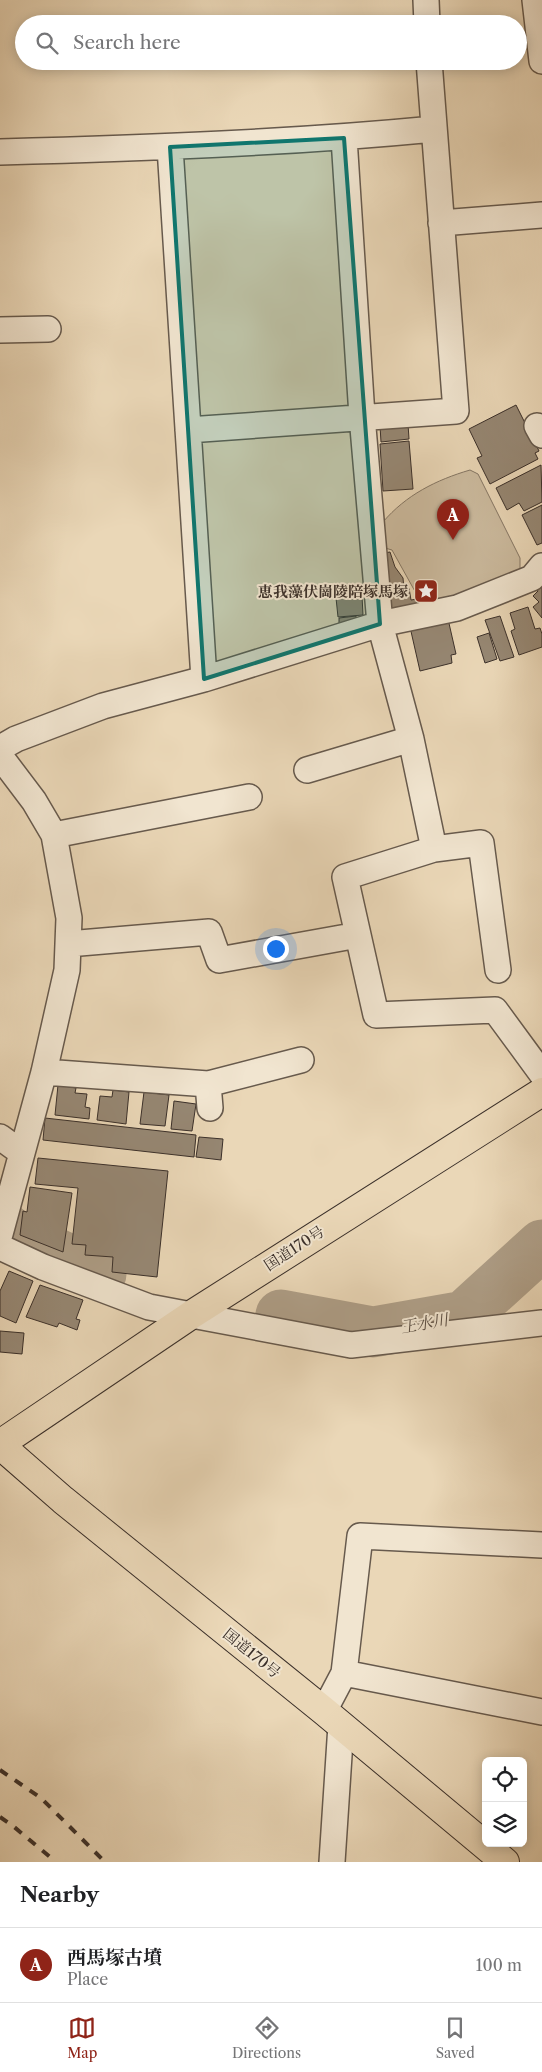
<!DOCTYPE html>
<html lang="en">
<head>
<meta charset="utf-8">
<style>
  :root { --surface:#fff; --page:#f6f6f6; --text:#202124; --muted:#757577; --line:#e0e0e0; --accent:#8f2418 }
  body { margin:0; font-family:"Libre Caslon Text","Noto Serif JP",serif; background:var(--page); color:var(--text) }
  .controls { position:absolute; right:15px; bottom:15px; display:grid; overflow:hidden; border-radius:8px; box-shadow:0 2px 12px #0003 }
  .controls button { width:45px; height:45px; display:grid; place-items:center; padding:0; border:0; border-bottom:1px solid var(--line); background:var(--surface); color:var(--text); font:25px sans-serif }
  .you { position:absolute; left:275px; top:948px; width:18px; height:18px; margin:-12px; border:4px solid #fff; border-radius:50%; background:#1a73e8; box-shadow:0 0 0 8px #1a73e833 }
  .badge { display:grid; place-items:center; width:32px; height:32px; border-radius:50%; background:var(--accent); color:#fff; font-size:16px; font-weight:700 }
  .pin { position:absolute; translate:-50% -41px; filter:drop-shadow(0 1px 2px #0008) }
  .pin::after { content:''; position:absolute; top:26px; width:18px; height:15px; background:inherit; clip-path:polygon(0 0,100% 0,50% 100%) }
  .list { margin:0; padding:0; list-style:none }
  h2 { display:flex; justify-content:space-between; align-items:center; height:65px; margin:0; padding:0 20px; font-size:21px }
  h2 small { font-size:16px; font-weight:400; color:var(--muted) }
  .list li { display:grid; grid-template-columns:32px 1fr auto; gap:15px; align-items:center; box-sizing:border-box; height:75px; padding:0 20px; border-top:1px solid var(--line) }
  .list b { display:block; font-size:19px; white-space:nowrap }
  .list p { margin:0; font-size:16px; white-space:nowrap; color:var(--muted) }
  .list em { font-size:16px; font-style:normal; color:var(--muted) }
  .icon { flex:none; width:28px; height:28px; fill:none; stroke:currentColor; stroke-width:2; stroke-linecap:round; stroke-linejoin:round }
  .map { position:relative; flex:none; width:542px; height:1862px; overflow:hidden }
  .search { position:absolute; background:var(--surface); box-shadow:0 2px 12px #0003; left:15px; right:15px; top:15px; height:55px; display:flex; align-items:center; gap:12px; box-sizing:border-box; padding:0 18px; border-radius:28px; color:var(--muted); font-size:19px }
  .sheet { height:140px; background:var(--surface) }
  nav { display:flex; justify-content:space-around; align-items:center; box-sizing:border-box; height:70px; border-top:1px solid var(--line); background:var(--surface); font-size:14px; color:var(--muted) }
  nav a { display:grid; justify-items:center; gap:2px }
  nav .on { color:var(--accent) }
  .map>svg:first-child { display:block }
</style>
</head>
<body>
<div class="map">
<svg width="542" height="1862" viewBox="0 0 542 1862">
  <rect width="100%" height="100%" fill="#ead7b7"/>
  <filter id="stains"><feTurbulence type="fractalNoise" baseFrequency=".004" numOctaves="4"/><feColorMatrix values="0 0 0 0 .2 0 0 0 0 .09 0 0 0 0 .02 0 0 0 .5 -.17"/></filter>
  <radialGradient id="worn" r=".72"><stop offset=".6" stop-color="#630" stop-opacity="0"/><stop offset="1" stop-color="#630" stop-opacity=".3"/></radialGradient>
  <path fill="#ccbb9f" stroke="#847664" d="M470 470 478 474 520 558V569C495 592 454 596 422 604L392 550 385 548 383 522C406 495 436 480 470 470Z"/>
  <g fill="none" stroke-linecap="round" stroke-linejoin="round">
    <path stroke="#ae9e87" stroke-width="51" d="M0 1224 13 1234 101 1274
      M281 1315 373 1332 464 1316 542 1245"/>
  </g>
  <path fill="#968773" stroke="#3b302a" d="M516 405 539 451 535 453 538 459 490 484 477 458 482 456 469 429Z
    M408 424 409 439 381 442 380 426Z
    M409 441 413 489 383 491 380 444Z
    M541 465 542 502 524 511 519 503 507 510 496 488Z
    M542 505V543L537 545 522 515Z
    M390 552 395 567 403 578 404 589 409 588 411 600 417 599 418 606 391 610 384 553Z
    M542 580V618L533 607 539 602 533 596 538 591 535 587Z
    M352 584 353 595 337 596 336 585Z
    M362 596 363 615 338 617 336 598Z
    M528 607 535 629 540 628 542 634V647L519 655 511 631 515 629 510 613Z
    M356 616 357 625 339 626V618Z
    M500 616 514 657 500 661 485 620Z
    M448 619 456 654 451 655 452 663 420 671 410 627Z
    M489 633 497 659 485 663 477 637Z
    M58 1085 76 1088 75 1093 87 1094 85 1107 90 1108 89 1119 55 1115Z
    M113 1090 129 1092 126 1124 97 1120 100 1096 112 1097Z
    M144 1092 169 1095 165 1126 140 1124Z
    M174 1101 196 1104 192 1131 171 1129Z
    M45 1118 196 1135 194 1157 43 1140Z
    M199 1137 223 1139 221 1160 196 1157Z
    M38 1158 168 1171 157 1277 112 1272 113 1257 85 1255 86 1245 72 1244 78 1188 35 1184Z
    M30 1187 72 1193 63 1252 20 1235 23 1211 27 1212Z
    M9 1271 33 1281 16 1323 0 1316V1291Z
    M40 1285 83 1300 76 1319 80 1320 77 1330 59 1323 57 1327 26 1317Z
    M0 1331 24 1333 22 1354 0 1352Z"/>
  <g fill="none" stroke-linecap="round" stroke-linejoin="round">
    <defs>
      <path id="minor" d="M426 0 427 24
        M535 0 542 61
        M344 138 362 416 380 624 411 739 434 849 345 877 376 1015 495 1010 542 1074
        M170 147 204 679
        M0 152C145 148 289 143 434 129
        M441 223 542 215
        M0 330 48 329
        M537 426 542 435
        M188 430 456 411 429 61
        M0 748 16 739 103 706 204 679 380 624 457 608 532 578 542 566
        M0 756 34 801 54 835 69 918 67 970 44 1072 0 1234
        M307 770 411 739
        M54 835 249 797
        M434 849 481 843 498 970
        M68 944 209 932 219 960 358 935
        M44 1072 208 1084 301 1060
        M208 1084 210 1108
        M0 1137 22 1153
        M0 1247 43 1267 149 1307 351 1345 542 1323
        M344 1673 542 1712
        M324 1711 344 1673 360 1536 542 1545
        M332 1862 341 1725"/>
      <path id="trunk" d="M0 1444 191 1315 542 1092
        M0 1445 63 1500 324 1711 505 1862"/>
    </defs>
    <use href="#minor" stroke="#675a4d" stroke-width="28"/>
    <use href="#trunk" stroke="#3b302a" stroke-width="30"/>
    <use href="#minor" stroke="#f1e5d0" stroke-width="25"/>
    <use href="#trunk" stroke="#ead7b7" stroke-width="28"/>
    <path stroke="#3b302a" stroke-width="4" stroke-dasharray="9 9" stroke-linecap="butt" d="M0 1770 41 1798 105 1862
      M0 1817 13 1826 56 1862"/>
  </g>
  <path fill="#0f766e" fill-opacity="0.2" stroke="#0f766e" stroke-width="4" stroke-linejoin="round" d="M344 138 380 624 204 679 170 147Z"/>
  <defs>
    <symbol id="sight-square" viewBox="-11 -11 22 22"><rect x="-9" y="-9" width="18" height="18" rx="4" fill="#8f2418" stroke="#f1e5d0"/><path d="M0-6L1.8-2.2L6-1.7L2.9 1.2L3.7 5.4L0 3.3L-3.7 5.4L-2.9 1.2L-6-1.7L-1.8-2.2Z" fill="#fff"/></symbol>
  </defs>
  <g fill-rule="evenodd">
    <use href="#sight-square" x="412" y="577" width="28" height="28"/>
  </g>
  <g text-anchor="middle" dominant-baseline="central" stroke-width="4" stroke-linejoin="round" paint-order="stroke">
    <g font-size="15" font-weight="bold" fill="#3b302a" stroke="#f1e5d0" text-anchor="end">
      <text x="408" y="591">恵我藻伏崗陵陪塚馬塚</text>
    </g>
    <g font-size="15" fill="#3b302a" stroke="#f1e5d0">
      <text transform="translate(294 1248) rotate(-33)">国道170号</text>
      <text transform="translate(252 1653) rotate(39)">国道170号</text>
    </g>
    <g font-size="16" font-style="italic" fill="#584c41" stroke="#f1e5d0">
      <text transform="translate(424 1323) rotate(-10)">王水川</text>
    </g>
  </g>
  <rect width="100%" height="100%" filter="url(#stains)"/>
  <rect width="100%" height="100%" fill="url(#worn)"/>
</svg>
<div class="controls">
<button><svg class="icon" aria-label="locate" viewBox="0 0 24 24"><circle cx="12" cy="12" r="6"/><path d="M12 2v4M12 18v4M2 12h4M18 12h4"/></svg></button>
<button><svg class="icon" aria-label="layers" viewBox="0 0 24 24"><path d="M12 4l9 5-9 5-9-5zM3 14l9 5 9-5"/></svg></button>
</div>
<div class="you"></div>
<div class="pin badge" style="left:453px;top:540px">A</div>
<div class="search"><svg class="icon" aria-label="search" viewBox="0 0 24 24"><circle cx="10" cy="10" r="6"/><path d="M15 15l6 6"/></svg>Search here</div>
</div>
<section class="sheet">
<h2>Nearby<small></small></h2>
<ul class="list">
<li><span class="badge">A</span><div><b>西馬塚古墳</b><p>Place</p></div><em>100 m</em></li>
</ul>
</section>
<nav>
<a class="on"><svg class="icon" aria-label="map" viewBox="0 0 24 24"><path d="M3 6l6-2 6 2 6-2v14l-6 2-6-2-6 2zM9 4v14M15 6v14"/></svg>Map</a>
<a><svg class="icon" aria-label="directions" viewBox="0 0 24 24"><path d="M12 3l9 9-9 9-9-9zM9 14v-3h6M13 9l2 2-2 2"/></svg>Directions</a>
<a><svg class="icon" aria-label="saved" viewBox="0 0 24 24"><path d="M7 4h10v16l-5-4-5 4z"/></svg>Saved</a>
</nav>
</body>
</html>
